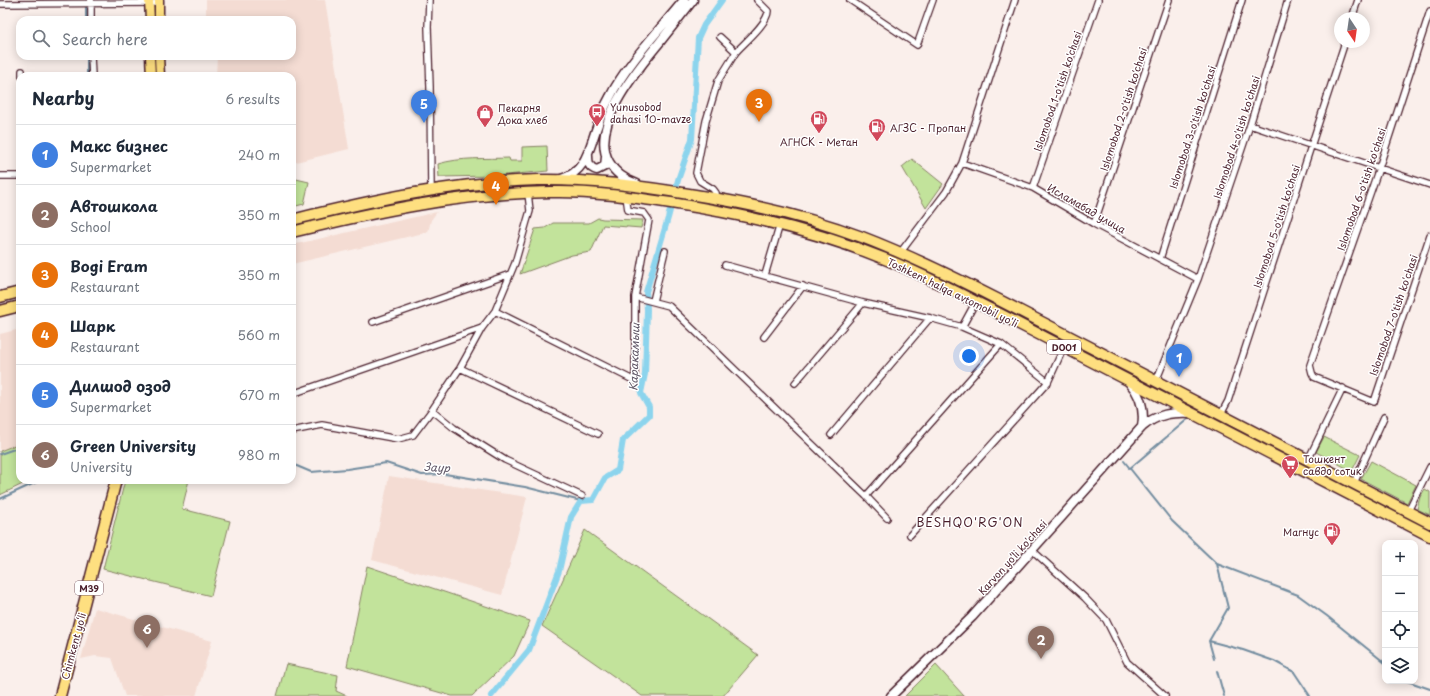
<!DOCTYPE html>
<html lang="en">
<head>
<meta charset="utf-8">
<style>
  :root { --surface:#fff; --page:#f6f6f7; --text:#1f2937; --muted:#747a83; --line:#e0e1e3; --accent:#2563eb }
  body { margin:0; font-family:"Playpen Sans",sans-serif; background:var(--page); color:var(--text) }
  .controls { position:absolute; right:12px; bottom:12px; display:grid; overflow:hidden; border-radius:8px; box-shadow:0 2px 10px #0003 }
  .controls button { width:36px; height:36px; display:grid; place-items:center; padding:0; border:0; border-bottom:1px solid var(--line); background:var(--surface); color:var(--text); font:20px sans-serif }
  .compass { position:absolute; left:1334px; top:12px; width:36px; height:36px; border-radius:50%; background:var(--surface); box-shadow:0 2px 10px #0003; rotate:167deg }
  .you { position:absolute; left:969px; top:356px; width:14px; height:14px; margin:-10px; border:3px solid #fff; border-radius:50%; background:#1a73e8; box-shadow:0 0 0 6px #1a73e833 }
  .badge { display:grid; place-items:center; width:26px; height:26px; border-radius:50%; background:var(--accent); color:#fff; font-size:13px; font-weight:700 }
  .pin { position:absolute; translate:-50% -33px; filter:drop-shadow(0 1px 2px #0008) }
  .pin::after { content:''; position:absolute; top:21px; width:14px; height:12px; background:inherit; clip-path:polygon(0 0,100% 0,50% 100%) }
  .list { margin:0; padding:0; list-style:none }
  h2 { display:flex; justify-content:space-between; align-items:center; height:52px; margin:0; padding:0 16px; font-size:17px }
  h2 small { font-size:13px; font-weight:400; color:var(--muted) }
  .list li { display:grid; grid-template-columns:26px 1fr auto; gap:12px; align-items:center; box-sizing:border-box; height:60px; padding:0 16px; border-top:1px solid var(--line) }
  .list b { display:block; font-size:15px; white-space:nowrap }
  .list p { margin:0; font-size:13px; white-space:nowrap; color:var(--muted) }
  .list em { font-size:13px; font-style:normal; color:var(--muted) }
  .icon { flex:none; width:22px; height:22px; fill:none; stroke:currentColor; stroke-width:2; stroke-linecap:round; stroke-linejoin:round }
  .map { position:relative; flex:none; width:1430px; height:696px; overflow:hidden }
  .search { position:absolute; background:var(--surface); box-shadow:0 2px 10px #0003; left:16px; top:16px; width:280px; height:44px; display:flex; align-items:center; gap:10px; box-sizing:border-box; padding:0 14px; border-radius:12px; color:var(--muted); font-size:15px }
  .panel { position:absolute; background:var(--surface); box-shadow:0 2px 10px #0003; left:16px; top:72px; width:280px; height:412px; border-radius:12px }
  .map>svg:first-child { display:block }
</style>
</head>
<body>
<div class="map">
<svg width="1430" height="696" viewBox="0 0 1430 696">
  <rect width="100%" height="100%" fill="#faefeb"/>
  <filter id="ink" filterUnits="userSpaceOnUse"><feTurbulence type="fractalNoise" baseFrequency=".025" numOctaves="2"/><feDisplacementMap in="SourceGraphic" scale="8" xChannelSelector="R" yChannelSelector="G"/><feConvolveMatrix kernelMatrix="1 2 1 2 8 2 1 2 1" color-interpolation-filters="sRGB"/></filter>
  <g filter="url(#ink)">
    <path fill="#f4dcd3" d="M206 0H325L349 149 292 163V76H216L217 56H292V20L206 19Z
      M437 212 431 220 428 232 292 264V245Z
      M20 329V443L0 451V334Z
      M389 476 527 497 502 595 372 560Z
      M95 608 212 641 196 696H125L112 658 95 656 81 659Z"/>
    <path fill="#c2e39b" stroke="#868163" d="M547 146 548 171 495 176 439 177 438 164C461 157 486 159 509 158L510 161H522V147Z
      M912 159 943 184 926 208 902 167Z
      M292 178 309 182 304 204 292 207Z
      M556 184 621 187 748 209 810 225 870 246 929 271 986 299 984 302 778 219C716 204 653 190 589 188 557 187 524 190 492 191L491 188Z
      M477 189V193L292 229V225L356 208 437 194Z
      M598 218 603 219 643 220 641 228 603 225 591 252 572 255 520 274 535 229 545 228 553 223H589Z
      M1112 364 1430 528V533L1110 368Z
      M1324 437 1360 455 1352 471 1316 452Z
      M20 443V480H31L0 495V451Z
      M1371 461 1416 485 1407 503 1361 479Z
      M125 480H189L182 509 230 521 211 596 103 569Z
      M1425 489 1430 492V515L1417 509 1420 497Z
      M585 530 758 655 723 696H642L542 626Z
      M367 566 530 621 514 656 472 696H452L347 666Z
      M286 664 338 675 336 691 347 696H277Z
      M936 665 964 696H905Z"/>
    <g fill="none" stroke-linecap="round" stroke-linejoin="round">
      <path stroke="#728c9f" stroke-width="2" d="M86 6V20
        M87 56V76
        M0 454 20 447
        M1124 461 1172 521 1217 564 1298 595 1327 616 1385 663
        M292 464 311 472 347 469 386 463 422 475 445 474 525 487 581 501
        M1129 469 1189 418
        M0 499 41 480
        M1209 641 1243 650 1274 661 1294 672 1310 696
        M1214 659 1209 641 1228 608 1217 564
        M1217 671 1224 696
        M1407 681 1430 689"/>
      <path stroke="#8cd4ed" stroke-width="6" d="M491 696 529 650 559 571 571 517 581 501 593 500 605 478 618 470 623 440 649 415V407L641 393 645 374 647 310 646 292 668 218 678 180 692 139 698 38 704 25 722 0"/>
      <defs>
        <path id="street" d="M91 0V20
          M429 0 428 27 430 87 431 191
          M850 0 917 45 933 0
          M0 4 159 3
          M1430 11 1379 168 1310 365 1312 373 1314 377 1374 402 1430 235
          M1352 18 1358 0
          M720 37 736 52C744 43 768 23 768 11L757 0
          M91 56 92 76
          M22 76V71
          M1250 125 1430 185
          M962 163 1033 188 1094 224 1198 279
          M0 176H20
          M1033 188 1098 0
          M716 198V193L713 189 700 181 696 173 706 121 718 81 736 52
          M1094 224 1169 0
          M900 253 946 192 962 163 1015 0
          M1160 259 1242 0
          M725 265 863 303 930 318 962 327 1001 344 1048 382
          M765 275 780 224
          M635 297 669 306 866 496 887 518
          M653 301 665 251
          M495 311 635 381V297L649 220 644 213 628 210 626 196
          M373 322 510 274
          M962 327 974 305
          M764 337 803 286
          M460 368 598 434
          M1156 381 1198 279 1250 125 1288 0
          M795 383 863 303
          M292 394 482 328
          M432 410 454 428 505 460 582 496
          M1221 414 1228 401 1345 42
          M292 431 322 425 398 439 413 435 432 410 460 368 482 328 495 311 515 263 527 221 530 211 528 193
          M831 435 930 318
          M1308 460 1343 388
          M1354 483 1384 417
          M866 496 1001 344
          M1408 511 1430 467
          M910 535 1048 382 1064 347
          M1032 550 1085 598 1106 620 1127 662 1165 696"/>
        <path id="secondary" d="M588 155C588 163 589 168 597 170L605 166 606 157
          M561 179C586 172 589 149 597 127 600 117 605 106 610 97 627 63 660 30 684 0
          M637 184C625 180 615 173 609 162 589 126 637 70 659 43 670 29 682 14 693 0
          M1129 382C1141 395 1145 409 1142 427
          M891 696 972 617 1142 427C1157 414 1172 412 1191 413"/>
        <path id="primary" d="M149 0 150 20
          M159 0V20
          M150 56 151 76
          M159 56 160 76"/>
        <path id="highway" d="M292 220C372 200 455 182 538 180 591 179 643 186 695 195 752 204 809 217 862 237 909 255 954 277 999 300L1430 523
          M292 232C377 211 463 193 551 192 591 191 631 197 671 203 744 214 816 231 885 259 922 274 958 293 994 311L1430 536
          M0 297 20 292
          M0 311 20 306
          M60 696 116 480"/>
      </defs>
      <use href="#street" stroke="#4a1f2b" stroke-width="8"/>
      <use href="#secondary" stroke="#4a1f2b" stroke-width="11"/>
      <use href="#primary" stroke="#4a1f2b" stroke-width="11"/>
      <use href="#highway" stroke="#4a1f2b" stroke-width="13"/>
      <use href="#street" stroke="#fff" stroke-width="5.5"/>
      <use href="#secondary" stroke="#fff" stroke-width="8"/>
      <use href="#primary" stroke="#fedf80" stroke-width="8"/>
      <use href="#highway" stroke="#fedf80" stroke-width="10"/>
    </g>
  </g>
  <defs>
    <symbol id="bus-pin" viewBox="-11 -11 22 30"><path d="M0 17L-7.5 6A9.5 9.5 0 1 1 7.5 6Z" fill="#d1495b" stroke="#fff"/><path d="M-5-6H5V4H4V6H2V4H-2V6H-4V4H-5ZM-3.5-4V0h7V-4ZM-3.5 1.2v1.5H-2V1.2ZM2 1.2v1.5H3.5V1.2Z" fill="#fff"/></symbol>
    <symbol id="shop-pin" viewBox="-11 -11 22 30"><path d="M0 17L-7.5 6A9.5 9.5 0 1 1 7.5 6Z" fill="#d1495b" stroke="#fff"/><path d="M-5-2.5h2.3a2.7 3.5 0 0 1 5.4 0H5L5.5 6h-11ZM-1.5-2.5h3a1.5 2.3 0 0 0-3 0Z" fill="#fff"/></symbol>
    <symbol id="fuel-pin" viewBox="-11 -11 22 30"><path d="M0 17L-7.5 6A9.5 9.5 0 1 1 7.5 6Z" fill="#d1495b" stroke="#fff"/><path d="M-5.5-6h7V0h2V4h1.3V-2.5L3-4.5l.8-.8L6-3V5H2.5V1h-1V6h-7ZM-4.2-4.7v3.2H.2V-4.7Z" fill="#fff"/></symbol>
    <symbol id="supermarket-pin" viewBox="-11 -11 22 30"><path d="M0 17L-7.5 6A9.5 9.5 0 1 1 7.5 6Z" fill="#d1495b" stroke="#fff"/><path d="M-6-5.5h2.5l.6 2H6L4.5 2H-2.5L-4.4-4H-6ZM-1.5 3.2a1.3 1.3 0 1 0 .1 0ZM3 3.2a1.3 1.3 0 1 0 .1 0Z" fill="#fff"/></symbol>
  </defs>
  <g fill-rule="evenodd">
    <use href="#bus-pin" x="587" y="102" width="20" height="27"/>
    <use href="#shop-pin" x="475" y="103" width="20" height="27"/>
    <use href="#fuel-pin" x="809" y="109" width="20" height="27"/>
    <use href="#fuel-pin" x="867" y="117" width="20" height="27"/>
    <use href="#supermarket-pin" x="1280" y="454" width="20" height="27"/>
    <use href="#fuel-pin" x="1322" y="521" width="20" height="27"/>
  </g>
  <g text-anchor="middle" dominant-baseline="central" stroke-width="3" stroke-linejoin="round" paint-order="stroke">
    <g fill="#fff" stroke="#80626b" stroke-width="1">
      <rect x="1047" y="340" width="34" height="14" rx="3"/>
      <rect x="75" y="581" width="28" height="14" rx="3"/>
    </g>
    <g font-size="9" font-weight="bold" fill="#4a1f2b">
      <text x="1064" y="347">D001</text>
      <text x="89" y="588">M39</text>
    </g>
    <g font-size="10" fill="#4a1f2b" stroke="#fff">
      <text transform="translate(1057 91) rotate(-71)">Islomobod 1-o'tish ko'chasi</text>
      <text transform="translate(1123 109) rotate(-72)">Islomobod 2-o'tish ko'chasi</text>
      <text transform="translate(1192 127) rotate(-72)">Islomobod 3-o'tish ko'chasi</text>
      <text transform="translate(1236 137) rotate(-72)">Islomobod 4-o'tish ko'chasi</text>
      <text transform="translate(1361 189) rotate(-71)">Islomobod 6-o'tish ko'chasi</text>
      <text transform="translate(1087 208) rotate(30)">Исламабад улица</text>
      <text transform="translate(1276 226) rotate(-72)">Islomobod 5-o'tish ko'chasi</text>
      <text transform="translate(953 292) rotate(26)">Toshkent halqa avtomobil yo'li</text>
      <text transform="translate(1393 315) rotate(-71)">Islomobod 7-o'tish ko'chasi</text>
      <text transform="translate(1012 557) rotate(-48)">Karvon yo‘li ko'chasi</text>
      <text transform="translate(73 646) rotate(-75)">Chimkent yo‘li</text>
    </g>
    <g font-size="10" fill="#4a1f2b" stroke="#fff" text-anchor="start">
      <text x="610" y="106">Yunusobod<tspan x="610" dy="12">dahasi 10-mavze</tspan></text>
      <text x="498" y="107">Пекарня<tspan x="498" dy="12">Дока хлеб</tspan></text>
      <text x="890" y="127">АГЗС - Пропан</text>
      <text x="819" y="141" text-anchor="middle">АГНСК - Метан</text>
      <text x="1303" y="458">Тошкент<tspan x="1303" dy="12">савдо сотик</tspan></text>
      <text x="1319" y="531" text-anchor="end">Магнус</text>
    </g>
    <g font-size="11" font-style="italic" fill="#5e5565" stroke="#fff">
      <text transform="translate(634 357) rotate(-88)">Каракамыш</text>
      <text transform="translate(437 467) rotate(3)">Заур</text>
    </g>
    <g font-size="12" letter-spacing="1" fill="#4a1f2b" stroke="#fff">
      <text x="970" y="522">BESHQO'RG'ON</text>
    </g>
  </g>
</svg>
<div class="controls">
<button>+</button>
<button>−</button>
<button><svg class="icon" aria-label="locate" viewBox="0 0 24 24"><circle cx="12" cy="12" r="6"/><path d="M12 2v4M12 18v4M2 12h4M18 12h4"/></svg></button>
<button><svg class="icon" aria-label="layers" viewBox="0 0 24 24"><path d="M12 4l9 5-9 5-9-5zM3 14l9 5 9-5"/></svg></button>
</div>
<svg class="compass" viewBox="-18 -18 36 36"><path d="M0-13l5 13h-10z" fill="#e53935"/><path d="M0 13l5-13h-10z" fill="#747a83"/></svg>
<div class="you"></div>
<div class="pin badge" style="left:1179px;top:377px;background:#3f7fe0">1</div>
<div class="pin badge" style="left:1041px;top:659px;background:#8d6e63">2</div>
<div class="pin badge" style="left:759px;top:122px;background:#e8710a">3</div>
<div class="pin badge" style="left:496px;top:205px;background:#e8710a">4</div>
<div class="pin badge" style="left:424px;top:123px;background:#3f7fe0">5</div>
<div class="pin badge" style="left:147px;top:648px;background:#8d6e63">6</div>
<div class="search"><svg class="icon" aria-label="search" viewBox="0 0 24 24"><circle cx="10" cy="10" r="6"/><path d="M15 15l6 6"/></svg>Search here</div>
<section class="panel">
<h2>Nearby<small>6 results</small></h2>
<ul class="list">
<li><span class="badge" style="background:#3f7fe0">1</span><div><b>Макс бизнес</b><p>Supermarket</p></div><em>240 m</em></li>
<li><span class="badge" style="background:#8d6e63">2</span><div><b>Автошкола</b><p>School</p></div><em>350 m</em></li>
<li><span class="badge" style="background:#e8710a">3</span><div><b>Bogi Eram</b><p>Restaurant</p></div><em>350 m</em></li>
<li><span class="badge" style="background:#e8710a">4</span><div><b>Шарк</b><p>Restaurant</p></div><em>560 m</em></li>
<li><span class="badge" style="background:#3f7fe0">5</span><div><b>Дилшод озод</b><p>Supermarket</p></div><em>670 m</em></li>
<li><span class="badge" style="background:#8d6e63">6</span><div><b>Green University</b><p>University</p></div><em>980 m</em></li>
</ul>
</section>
</div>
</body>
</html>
